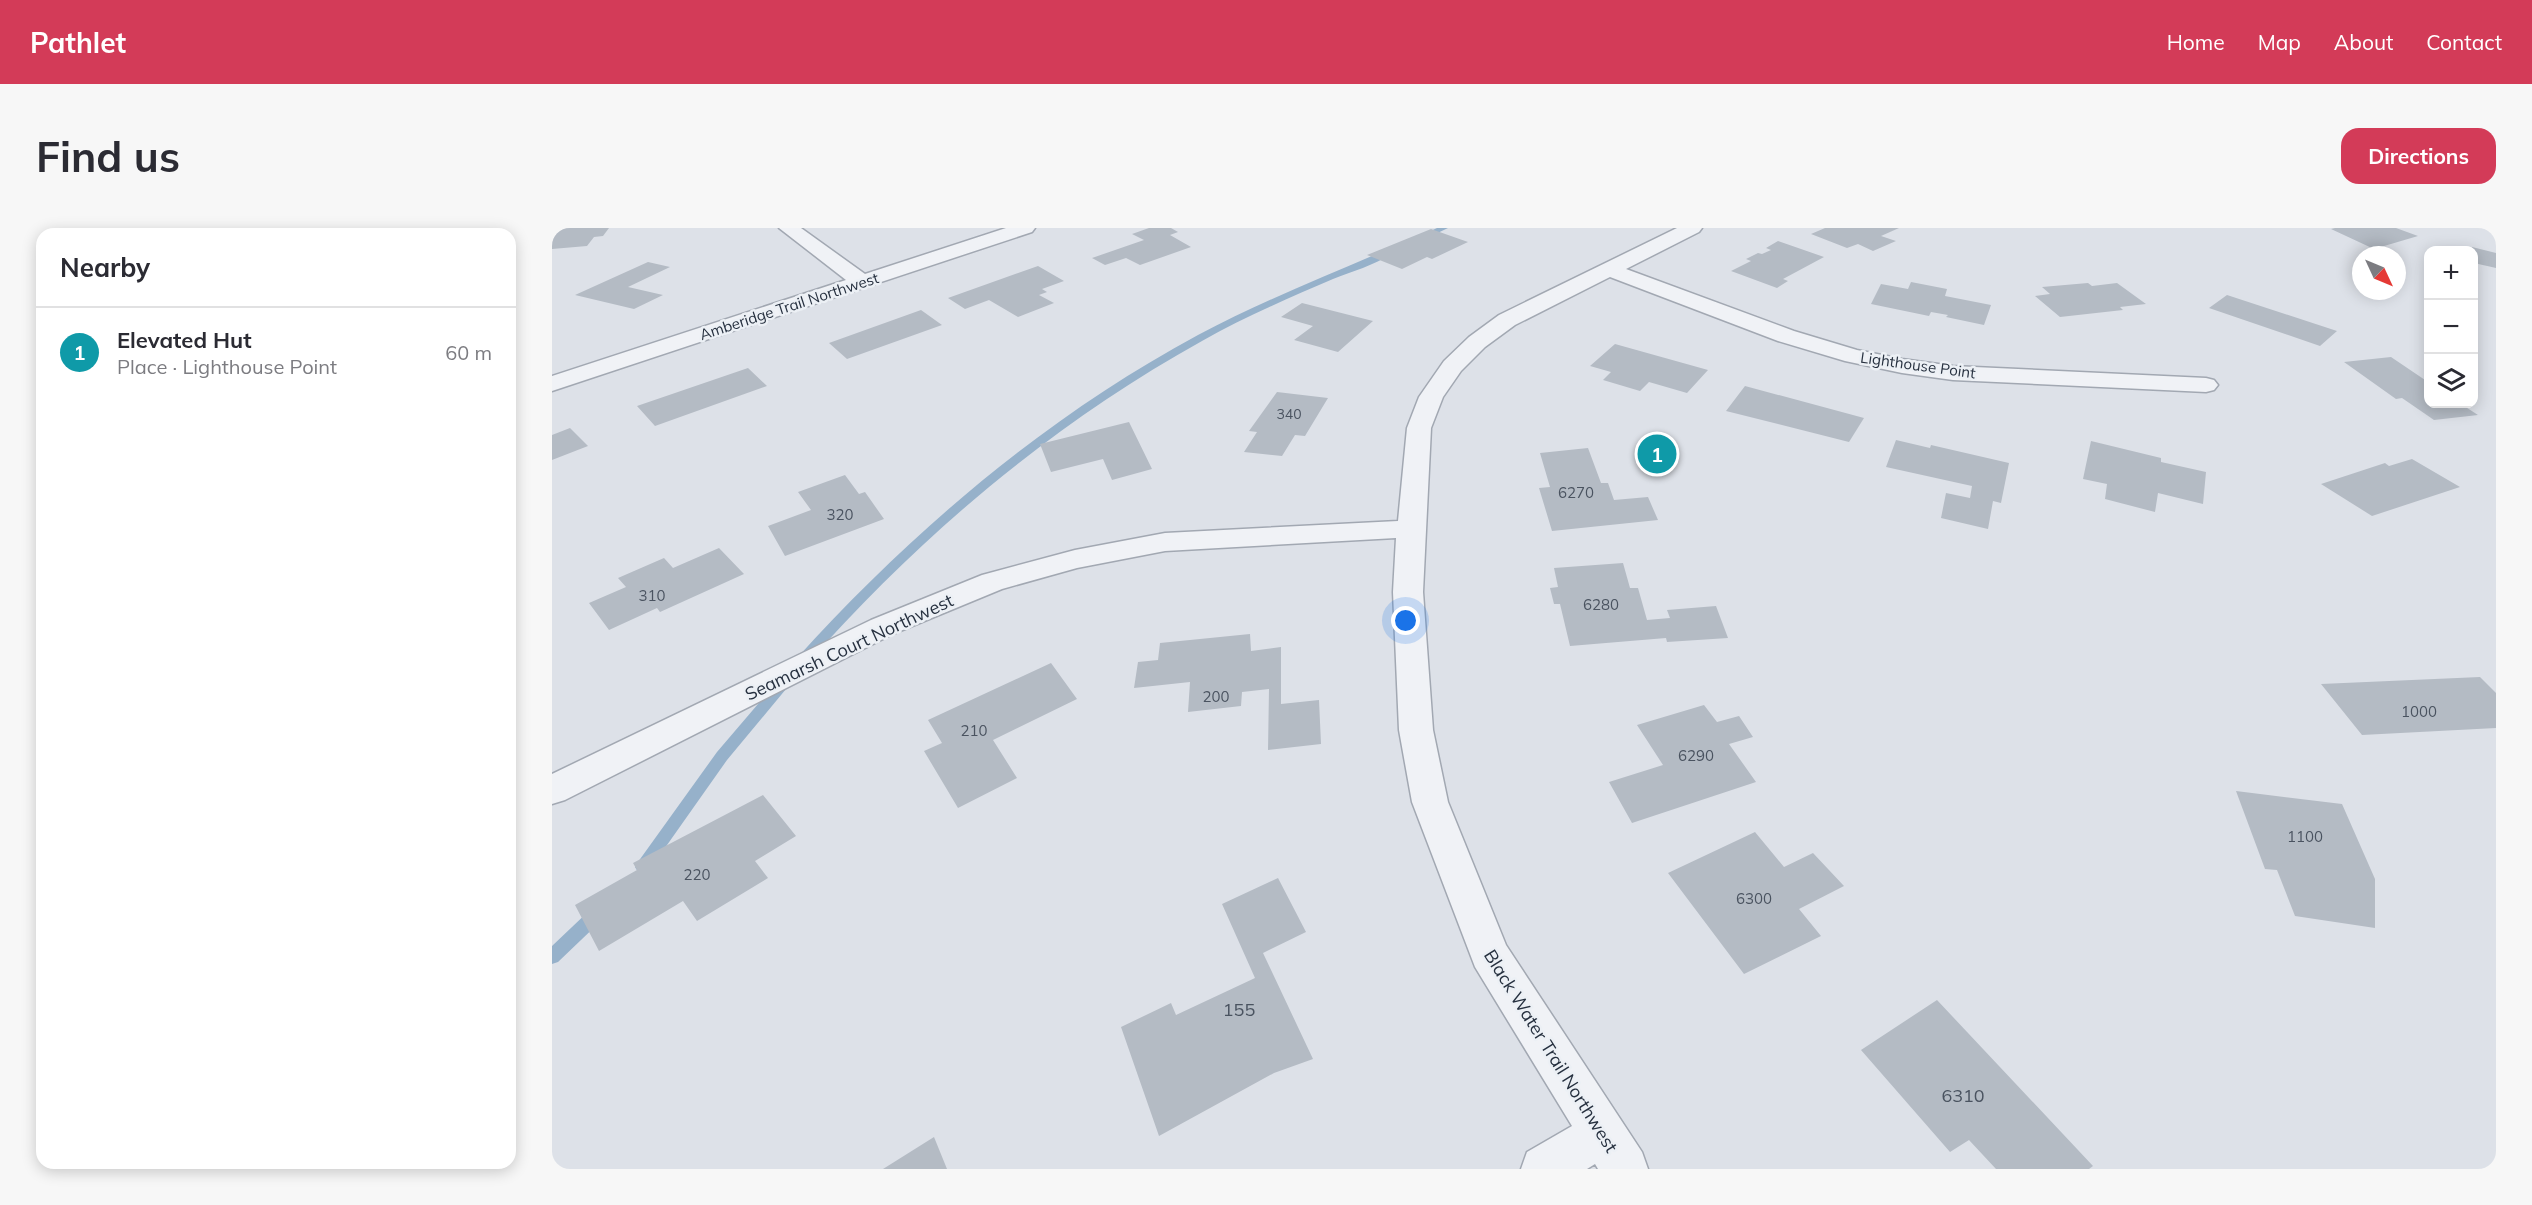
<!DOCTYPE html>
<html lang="en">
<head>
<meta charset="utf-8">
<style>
  :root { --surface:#fff; --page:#f7f7f7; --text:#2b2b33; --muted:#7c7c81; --line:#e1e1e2; --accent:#d33b58 }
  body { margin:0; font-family:Mulish,sans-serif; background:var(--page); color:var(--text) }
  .controls { position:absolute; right:18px; top:18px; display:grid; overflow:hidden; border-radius:12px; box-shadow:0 3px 15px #0003 }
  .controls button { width:54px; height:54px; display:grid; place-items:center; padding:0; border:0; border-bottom:2px solid var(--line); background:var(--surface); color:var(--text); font:30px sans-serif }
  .compass { position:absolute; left:1800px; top:18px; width:54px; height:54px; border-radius:50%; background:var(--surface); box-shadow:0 3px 15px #0003; rotate:134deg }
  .you { position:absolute; left:854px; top:393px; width:21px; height:21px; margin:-15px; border:4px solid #fff; border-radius:50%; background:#1a73e8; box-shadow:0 0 0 9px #1a73e833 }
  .badge { display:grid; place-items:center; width:39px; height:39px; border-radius:50%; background:var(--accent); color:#fff; font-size:20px; font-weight:700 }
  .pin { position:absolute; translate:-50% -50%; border:3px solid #fff; box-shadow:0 2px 6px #0006 }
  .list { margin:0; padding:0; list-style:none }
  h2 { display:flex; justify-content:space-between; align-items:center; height:78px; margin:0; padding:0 24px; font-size:26px }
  h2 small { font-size:20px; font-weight:400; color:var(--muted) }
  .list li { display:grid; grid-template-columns:39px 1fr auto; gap:18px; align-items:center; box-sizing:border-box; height:90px; padding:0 24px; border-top:2px solid var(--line) }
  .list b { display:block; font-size:22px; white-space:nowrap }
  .list p { margin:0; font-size:20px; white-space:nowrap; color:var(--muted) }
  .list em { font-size:20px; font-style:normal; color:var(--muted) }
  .icon { flex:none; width:33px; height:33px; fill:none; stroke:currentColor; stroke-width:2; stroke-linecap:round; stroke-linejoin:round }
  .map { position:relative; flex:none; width:1944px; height:941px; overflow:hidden; border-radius:18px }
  header { display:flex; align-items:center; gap:36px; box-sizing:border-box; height:84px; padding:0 30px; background:var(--accent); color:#fff }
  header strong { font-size:28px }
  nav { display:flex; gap:33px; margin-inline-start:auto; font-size:21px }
  .intro { display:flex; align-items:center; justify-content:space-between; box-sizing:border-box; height:144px; padding:0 36px }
  h1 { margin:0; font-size:42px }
  .button { padding:15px 27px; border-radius:18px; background:var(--accent); color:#fff; font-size:21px; font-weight:700 }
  main { display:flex; gap:36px; padding:0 36px }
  aside { flex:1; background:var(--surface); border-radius:18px; box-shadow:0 3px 15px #0003 }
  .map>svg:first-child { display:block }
</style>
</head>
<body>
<header>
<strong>Pathlet</strong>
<nav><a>Home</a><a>Map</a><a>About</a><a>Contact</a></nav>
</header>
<div class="intro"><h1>Find us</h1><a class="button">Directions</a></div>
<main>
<aside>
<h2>Nearby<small></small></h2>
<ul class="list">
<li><span class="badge" style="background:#0f9aa8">1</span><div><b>Elevated Hut</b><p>Place · Lighthouse Point</p></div><em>60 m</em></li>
</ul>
</aside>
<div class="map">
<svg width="1944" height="941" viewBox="0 0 1944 941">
  <rect width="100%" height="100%" fill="#dde1e8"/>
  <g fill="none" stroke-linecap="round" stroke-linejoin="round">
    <path fill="#96b1ca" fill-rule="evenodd" d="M885 0H896L873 11 866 9Z
      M836 21 843 23C827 36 801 43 781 51 737 70 692 89 650 113 499 197 368 308 255 436H245L243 433 245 430C361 302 494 189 646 107 708 74 772 49 836 21Z
      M234 447 241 452 239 455 175 532 96 644 91 645 86 644 83 639 86 634 165 524 229 449Z
      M46 678 52 680 54 685 52 690 6 734 0 736V718L40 680Z"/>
  </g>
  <path fill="#b4bbc4" d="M0 0H57L51 8 42 9 35 18 0 21Z
    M597 0H619L626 4 618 7 639 19 588 37 574 30 553 37 540 30 592 12 580 6Z
    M1273 0H1347L1329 8 1344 13 1321 23 1306 16 1295 20 1259 6Z
    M1783 0H1844L1866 8 1822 21 1779 1Z
    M879 1 916 14 880 31 875 29 850 41 815 27Z
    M1226 13 1272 29 1231 51 1236 53 1225 60 1179 43 1199 33 1194 31 1206 25 1210 26 1219 22 1214 20Z
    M1920 19 1944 25V40L1922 35Z
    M96 34 118 39 76 59 111 67 82 81 23 67Z
    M486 38 512 53 490 61 495 64 487 67 502 75 466 89 437 72 413 81 396 70Z
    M1359 54 1395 61 1393 68 1439 77 1432 97 1394 89 1396 87 1379 84 1377 88 1319 76 1329 56 1356 61Z
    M1536 55 1540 58 1565 55 1594 76 1568 79 1571 82 1508 89 1483 68 1498 66 1490 59Z
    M1675 67 1785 103 1768 118 1657 80Z
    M750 75 821 93 786 124 742 112 761 98 729 89Z
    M369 82 390 97 295 131 277 115Z
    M1063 116 1156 142 1135 165 1097 154 1088 163 1051 152 1059 144 1038 138Z
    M1839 129 1876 154V176H1909L1926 187 1882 192 1850 170 1844 171 1792 134Z
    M196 140 215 158 103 198 85 178Z
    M1193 158 1312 190 1297 214 1174 183Z
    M725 164 776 170 753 208 743 207 730 228 692 224 705 204 697 203Z
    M577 194 600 241 560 252 551 231 499 244 488 216Z
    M18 200 36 218 0 232V207Z
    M1344 212 1378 220 1379 217 1457 235 1449 275 1441 273 1436 301 1389 290 1394 265 1418 270 1420 258 1334 239Z
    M1539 213 1609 230V234L1654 244 1651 276 1606 265 1603 284 1553 271 1555 256 1531 251Z
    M1036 220 1049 255H1056L1062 272 1096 269 1106 292 1000 303 987 260 998 259 988 225Z
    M1107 220 1116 229 1101 233 1093 224Z
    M1860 231 1908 259 1820 288 1769 256 1833 235 1837 238Z
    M293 247 307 266 313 264 332 291 233 328 216 298 259 282 246 264Z
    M167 320 192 346 108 384 105 380 57 402 37 375 74 359 66 350 112 330 121 340Z
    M1071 335 1078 360H1086L1095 392 1118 390 1115 382 1164 378 1176 410 1115 414 1114 410 1018 418 1008 376H1002L998 360 1006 359 1002 340Z
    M698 406 699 423 729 419V476L767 472 769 516 716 522 717 461 690 464 689 478 636 484 638 454 582 460 586 434 606 432 608 415Z
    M499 435 525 471 441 512 465 550 406 580 372 523 390 515 376 492Z
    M1928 449 1944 465V500L1810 507 1769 456Z
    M1152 477 1165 494 1187 488 1201 509 1177 516 1204 554 1080 595 1057 554 1111 537 1085 497Z
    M1684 563 1790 576 1823 651V700L1743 688 1725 642 1713 641Z
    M211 567 244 608 203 633 216 650 145 693 131 673 47 723 23 677 85 642 81 635Z
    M1203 604 1232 639 1261 625 1292 658 1247 681 1269 708 1192 746 1116 645Z
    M726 650 754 704 711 725 761 831 722 845 607 908 569 799 619 775 624 787 703 750 670 676Z
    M1385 772 1541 938 1537 941H1444L1417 912 1398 924 1309 822Z
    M382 909 395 941H331Z"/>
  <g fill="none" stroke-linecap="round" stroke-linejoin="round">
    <defs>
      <path id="street" d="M227 0H249L313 46 454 0H483L480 4 0 163V148L294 52Z
        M1125 0H1150L1147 4 1074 41 1242 103 1305 122 1350 131 1401 138 1654 150 1662 152 1666 157 1662 162 1654 164 1401 152 1350 145 1293 133 1226 113 1058 49 963 97 933 119 909 143 891 169 879 200 871 364 881 502 896 574 954 717 1090 924 1096 941H1046L1043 936 1035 941H969L975 924 1020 898 923 739 860 574 847 502 841 364 844 310 613 323 525 340 450 361 341 406 13 572 0 576V546L319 392 430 347 523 322 613 305 846 293 855 200 867 169 892 133 917 109 947 87Z"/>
    </defs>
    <use href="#street" stroke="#a2a8b2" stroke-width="3"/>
    <use href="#street" fill="#f0f2f6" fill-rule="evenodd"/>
  </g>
  <g text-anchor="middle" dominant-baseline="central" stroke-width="5" stroke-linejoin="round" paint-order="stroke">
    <g font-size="14" fill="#4a5360">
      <text x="737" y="186">340</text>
    </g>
    <g font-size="15" fill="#26303f" stroke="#ecf0f5">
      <text transform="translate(237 78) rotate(-18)">Amberidge Trail Northwest</text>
      <text transform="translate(1366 137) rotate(8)">Lighthouse Point</text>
    </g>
    <g font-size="15" fill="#4a5360">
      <text x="1024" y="264">6270</text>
      <text x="288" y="286">320</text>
      <text x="100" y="367">310</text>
      <text x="1049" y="376">6280</text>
      <text x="664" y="468">200</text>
      <text x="1867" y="483">1000</text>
      <text x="422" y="502">210</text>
      <text x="1144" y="527">6290</text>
      <text x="1753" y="608">1100</text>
      <text x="145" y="646">220</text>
      <text x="1202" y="670">6300</text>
    </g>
    <g font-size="18" fill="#26303f" stroke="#ecf0f5">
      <text transform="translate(297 419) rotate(-25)">Seamarsh Court Northwest</text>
      <text transform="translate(999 823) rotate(58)">Black Water Trail Northwest</text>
    </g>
    <g font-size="18" fill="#4a5360">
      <text x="687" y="781">155</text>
      <text x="1411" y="867">6310</text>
    </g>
  </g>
</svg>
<div class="controls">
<button>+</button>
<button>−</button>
<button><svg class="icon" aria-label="layers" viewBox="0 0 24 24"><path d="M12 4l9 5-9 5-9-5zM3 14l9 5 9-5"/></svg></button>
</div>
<svg class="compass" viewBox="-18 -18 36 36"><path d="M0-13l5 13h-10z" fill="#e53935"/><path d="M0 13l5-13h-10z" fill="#7c7c81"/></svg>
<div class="you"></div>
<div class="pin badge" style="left:1105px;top:226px;background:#0f9aa8">1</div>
</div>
</main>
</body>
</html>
